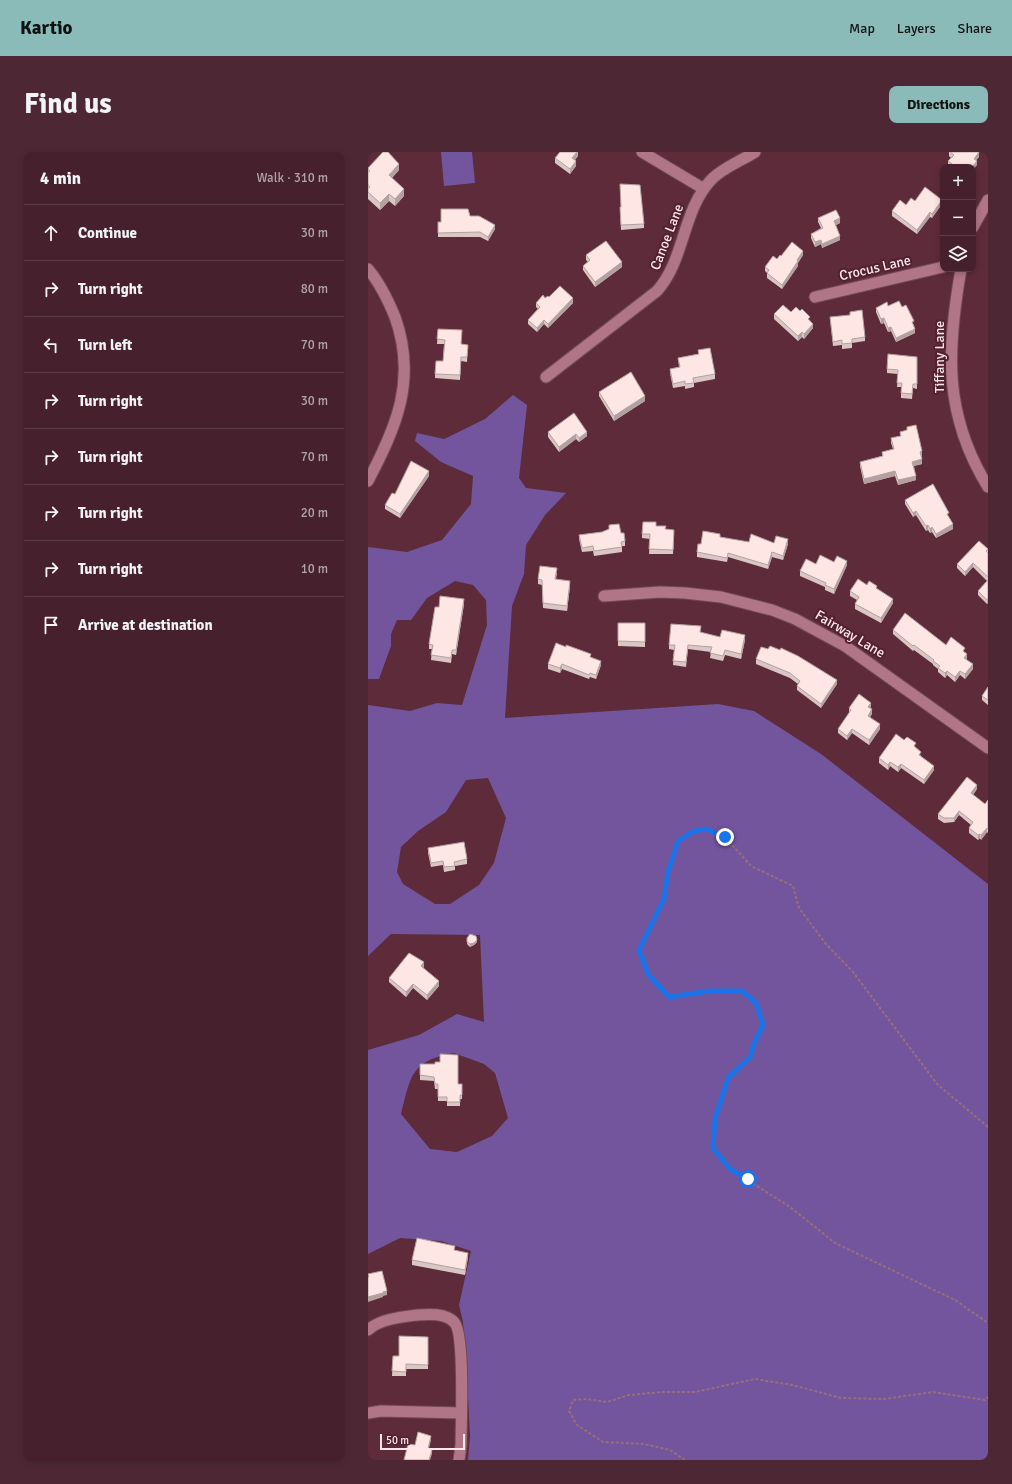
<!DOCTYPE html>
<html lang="en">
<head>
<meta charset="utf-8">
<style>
  :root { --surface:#46202c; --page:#4d2834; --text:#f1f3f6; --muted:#b0a3a9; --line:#5e3e48; --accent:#8bbbb9 }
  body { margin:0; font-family:Signika,sans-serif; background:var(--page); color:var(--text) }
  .controls { position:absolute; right:12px; top:12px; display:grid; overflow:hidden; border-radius:8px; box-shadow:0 2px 6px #0003 }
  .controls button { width:36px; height:36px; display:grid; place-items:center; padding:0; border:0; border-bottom:1px solid var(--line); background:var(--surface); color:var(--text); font:20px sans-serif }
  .scale { position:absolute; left:12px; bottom:10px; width:85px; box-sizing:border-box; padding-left:4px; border:2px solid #fce7ec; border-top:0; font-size:11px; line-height:14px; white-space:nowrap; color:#fce7ec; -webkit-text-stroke:3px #522031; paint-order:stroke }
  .stop { position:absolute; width:12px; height:12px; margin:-9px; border:3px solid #1a73e8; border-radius:50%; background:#fff }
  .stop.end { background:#1a73e8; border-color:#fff; box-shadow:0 1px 4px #0008 }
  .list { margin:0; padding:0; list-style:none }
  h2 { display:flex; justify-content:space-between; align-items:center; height:52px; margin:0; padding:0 16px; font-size:17px }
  h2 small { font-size:13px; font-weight:400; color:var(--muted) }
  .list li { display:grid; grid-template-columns:26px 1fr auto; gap:12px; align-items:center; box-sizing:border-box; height:56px; padding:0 16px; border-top:1px solid var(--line) }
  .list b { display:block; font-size:15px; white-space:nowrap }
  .list em { font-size:13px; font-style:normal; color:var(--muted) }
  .icon { flex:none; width:22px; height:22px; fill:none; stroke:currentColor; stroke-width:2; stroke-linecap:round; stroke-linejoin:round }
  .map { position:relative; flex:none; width:620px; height:1308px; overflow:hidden; border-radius:8px }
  header { display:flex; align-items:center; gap:24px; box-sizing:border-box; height:56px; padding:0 20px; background:var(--accent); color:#111 }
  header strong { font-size:19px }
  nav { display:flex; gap:22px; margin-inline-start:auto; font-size:14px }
  .intro { display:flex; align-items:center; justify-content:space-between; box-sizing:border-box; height:96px; padding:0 24px }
  h1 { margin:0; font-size:28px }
  .button { padding:10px 18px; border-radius:8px; background:var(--accent); color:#111; font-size:14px; font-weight:700 }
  main { display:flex; gap:24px; padding:0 24px }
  aside { flex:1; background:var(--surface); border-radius:8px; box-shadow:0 2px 6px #0003 }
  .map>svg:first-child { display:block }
</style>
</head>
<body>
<header>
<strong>Kartio</strong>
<nav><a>Map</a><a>Layers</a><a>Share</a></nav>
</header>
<div class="intro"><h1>Find us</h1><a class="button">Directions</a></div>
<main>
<aside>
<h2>4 min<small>Walk · 310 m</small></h2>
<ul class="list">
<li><svg class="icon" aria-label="ahead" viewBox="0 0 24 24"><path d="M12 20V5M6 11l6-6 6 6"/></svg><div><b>Continue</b></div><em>30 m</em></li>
<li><svg class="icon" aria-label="right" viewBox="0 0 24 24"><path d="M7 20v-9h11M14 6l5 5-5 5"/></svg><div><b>Turn right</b></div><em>80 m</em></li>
<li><svg class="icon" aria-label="left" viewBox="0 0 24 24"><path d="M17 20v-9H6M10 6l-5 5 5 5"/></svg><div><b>Turn left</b></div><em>70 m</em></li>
<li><svg class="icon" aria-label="right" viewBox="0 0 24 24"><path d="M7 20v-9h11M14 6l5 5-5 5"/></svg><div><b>Turn right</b></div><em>30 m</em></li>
<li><svg class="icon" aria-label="right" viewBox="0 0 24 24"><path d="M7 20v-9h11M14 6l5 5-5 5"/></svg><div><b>Turn right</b></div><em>70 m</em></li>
<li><svg class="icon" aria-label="right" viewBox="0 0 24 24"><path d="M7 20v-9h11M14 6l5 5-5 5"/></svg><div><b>Turn right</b></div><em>20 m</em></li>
<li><svg class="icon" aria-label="right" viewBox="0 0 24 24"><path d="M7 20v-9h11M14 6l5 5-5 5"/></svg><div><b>Turn right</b></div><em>10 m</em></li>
<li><svg class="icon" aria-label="arrive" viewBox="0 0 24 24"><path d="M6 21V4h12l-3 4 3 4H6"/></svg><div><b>Arrive at destination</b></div></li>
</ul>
</aside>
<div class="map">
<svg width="620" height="1308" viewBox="0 0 620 1308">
  <rect width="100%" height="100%" fill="#5e2b3b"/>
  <path fill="#73559e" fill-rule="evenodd" d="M73 0H104L107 31 76 34Z
    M145 243 159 253 151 326 158 336 198 341 177 363 158 393 156 422 144 454 137 566 350 552 386 559 453 602 620 732V1308H100L102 1284 98 1206 95 1170 91 1153 103 1099 73 1089 32 1086 0 1102V898L51 883 89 862 116 870 112 783 23 782 0 804V553L42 559 69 551 94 553 119 473 118 448 105 433 87 429 59 446 43 468H29L23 482V494L11 527H0V395L39 400 74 388 103 352 105 324 73 310 47 289 49 281 76 287 117 267ZM120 626 138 666 126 711 111 733 82 752H67L35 732 29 720 33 695 50 679 78 660 98 628ZM86 901 116 912 127 921 140 966 124 984 89 1000 62 997 33 962C43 923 43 909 86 901Z"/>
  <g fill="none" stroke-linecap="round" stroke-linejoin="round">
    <defs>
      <path id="minor" d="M274 0 336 37
        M605 75 620 48
        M0 117C12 131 20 148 27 165 49 227 29 274 0 329
        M593 117C579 198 575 262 620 335
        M447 145 575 115
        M178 225 289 139C317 108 314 59 343 28 354 16 373 9 387 0
        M236 444 292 440 317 441 353 445 404 458 427 467 477 494 620 596
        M0 1178C12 1167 33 1165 49 1163 61 1162 77 1161 86 1170 97 1180 93 1273 93 1293L91 1308
        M0 1261 13 1259 93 1261"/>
    </defs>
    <use href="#minor" stroke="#724857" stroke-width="13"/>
    <path stroke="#976f7b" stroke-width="2" stroke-dasharray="3 2" stroke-linecap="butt" d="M620 975 569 932 485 820 458 792 431 756 425 734 383 714 357 685 338 677 326 679 310 689 300 720 296 747 271 799 280 822 301 845 342 839H374L388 851 395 873 385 894 383 904 360 927 347 967 345 996 362 1017 422 1055 467 1091 587 1148 620 1171
      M317 1308 302 1298 276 1292 235 1290 209 1273 201 1259 205 1248 219 1247 239 1250 261 1243 294 1240H327L387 1227 424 1233 473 1246 516 1247 565 1240 617 1248 620 1245"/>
    <use href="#minor" stroke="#b07586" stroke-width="11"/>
  </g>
  <path fill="#dac6c5" d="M210 0V4L207 8 208 14 202 22 187 11V6Z
    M581 0H611V5L608 8 609 13 605 15H582L580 13V9L583 6 581 4Z
    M0 16 31 18 24 26 36 44 27 54 21 49 12 58 0 47Z
    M252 32 276 72V76L253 78 252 59V55H253Z
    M547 49 574 52 564 66 562 65 549 82 524 64V59L538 53Z
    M102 64 127 77 120 89 112 85H70V70H73Z
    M450 66 472 71 468 73 472 88 454 96 453 92 447 95 443 86V82L453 76 450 70Z
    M218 103 254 115 227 135 215 118V114L220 110 218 108Z
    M435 103 430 111V114L414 137 399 126V121L397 119V115L413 104Z
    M181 145 205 151 180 176 176 172 169 180 160 172V168L170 157 168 155V151L177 146Z
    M520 154 534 155 546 173 547 181 528 190 523 179 520 180 516 171 513 172 508 160V156Z
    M423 160 442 168 445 176 436 187 434 185 430 189 406 167V162Z
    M462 165 497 185V189L484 191V196L474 197V193L465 194Z
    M70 177 94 192 100 193 99 210 93 209 92 228 67 226V222L75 209 76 192H69Z
    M330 198 347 222V227L326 231V235L317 237V234L305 236 302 221V217L311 215 310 206 330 202Z
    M549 205V237L545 236 544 247 533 246V235H529L530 222 519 221V217Z
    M231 240 277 249 246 269 231 244Z
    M539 275 554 304H553L554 312 546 314 548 328 530 333 527 324 496 332 492 314V310L514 304V300L525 297 523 291V286L532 284V280L539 278Z
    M180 280H219V284L211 290 208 287 191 300 180 285Z
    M61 324 32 366 17 357V353L27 342Z
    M537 348 581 365 585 377 568 386 564 380 562 381 560 378 558 379 548 363 545 365 537 352Z
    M241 373 253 381 257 389V394H254V400L226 404 225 399 214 400 211 387V383L234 380 241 378Z
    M288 374 298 377 306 382 305 402H281L282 387 274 386V382Z
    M352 385 381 390 406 391 420 392 415 408 404 405 400 417 360 405 359 410 329 405V400L333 392Z
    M620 397V451L619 452 610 443V439L619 429 605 415 597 424 589 416V412Z
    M466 410 479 413 466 442 457 438V435L432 424V419L448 412Z
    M189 421 188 427 202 434 199 459 175 456 174 433 170 432V427Z
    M499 433 509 437 525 451 513 471 487 457V452L489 448 482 444V439Z
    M96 452 88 503 84 502 83 511 63 508 64 497H61V492L71 455Z
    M250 471H277V495L250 494Z
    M525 478 578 493 597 501 599 507V508L605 517 597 527 592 523 587 530 579 523 577 526 570 520V517L565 513V512L546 498 545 499 525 482Z
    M333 481 352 485 377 488 373 507 357 503 355 509 342 506 343 500 320 497 318 515 305 513 306 498 301 497V493Z
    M223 505 233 513 228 527 222 525 221 527 194 517 192 521 180 517V512Z
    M388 507 469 532 453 556 429 538V534L430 532 422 526 388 512Z
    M620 535V553L614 548V544Z
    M503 555 502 556 504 562 502 565 512 577 501 593 484 581 479 588 470 581V577L481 561V556Z
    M548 596 553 604 566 618 556 632 533 616 530 620 522 614 520 618 511 611V606Z
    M609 637 605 643 617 652 620 648V681L619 680 613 688 612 686 610 688 601 681V676L603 673 591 663 586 670 576 671 570 667V662Z
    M60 696 99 707V712L87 714V718L76 720 75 713 63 715 60 701Z
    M99 786 109 790 106 793 102 795 99 792Z
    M56 815 55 816 71 834 59 848 45 836 38 845 21 830V826Z
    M52 912 90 932H94V947H92V954H79V949H70V937H67L66 929 52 928Z
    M100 1105 97 1123 44 1113V1108Z
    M60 1185V1217H38V1224H24L25 1204H31Z"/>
  <path fill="#b2a1a0" d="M209 0 210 4 204 11V6Z
    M611 0V5L606 11V7Z
    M208 9V14L202 22V17Z
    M609 9V13L605 18V15H604Z
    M31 12V18L21 29V23Z
    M36 37V44L27 54V47Z
    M21 42V49L12 58V51Z
    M574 48V52L564 66V62Z
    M562 60V65L549 82V78Z
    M472 66V71L466 74V69Z
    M127 73V77L120 89V85Z
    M472 84V88L454 96V92Z
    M453 88V92L447 95V90Z
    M435 99V103L430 111V114L414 137V133L429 108Z
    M254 110V115L227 135V130Z
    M205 146V151L180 176V172Z
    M516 166V171L513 172V167Z
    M176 168V172L169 180V176Z
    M445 172V176L436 187V182Z
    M523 175V179L520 180V176Z
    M547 177V181L528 190V186Z
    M434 180V185L430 189V184Z
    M277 244V249L246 269V264Z
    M219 280V284L211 290V286Z
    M208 282V287L191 300V295Z
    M554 299V304L552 305V300Z
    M554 307V312L544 314V310Z
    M61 319V324L32 366V362Z
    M527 319V324L496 332V327Z
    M548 324V328L530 333V328Z
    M548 359V363L545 365V361Z
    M585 372V377L568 386V382Z
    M560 373V378L558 379V374Z
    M564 375V380L562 381V377Z
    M420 387V392L415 408V404Z
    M404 400V405L400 417V413Z
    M479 409V413L466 442V437Z
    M605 411V415L597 424V420Z
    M202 429V434L199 459V454Z
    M620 446V451L619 452V448Z
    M96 447V452L88 503V498Z
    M525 447V451L513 471V466Z
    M377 483V488L373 507V502Z
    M599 502V507L596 511V506Z
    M233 509V513L228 527V523Z
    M194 512V517L192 521V516Z
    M605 512V517L597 527V522Z
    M579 519V523L577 526V521Z
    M592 519V523L587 530V525Z
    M469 528V532L453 556V552Z
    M503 551V555L500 559V555Z
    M504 557V562L500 568V564Z
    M512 572V577L501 593V588Z
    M484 577V581L479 588V584Z
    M522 610V614L520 618V613Z
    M533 612V616L530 620V615Z
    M566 614V618L556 632V628Z
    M609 633V637L603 646V641Z
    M591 659V663L586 670V666Z
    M619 676V680L613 688V683Z
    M612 682V686L610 688V683Z
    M109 788V790L106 793 102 795V792Z
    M56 810V815L53 818V814Z
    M71 829V834L59 848V843Z
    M45 832V836L38 845V840Z
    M100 1101V1105L97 1123V1118Z
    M19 1139V1143L15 1144V1145L0 1150V1145Z
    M63 1284V1288L60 1301V1297Z
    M64 1298V1302L62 1308H61Z"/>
  <path fill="#fee6e5" stroke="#b2a1a0" d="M15 0H20L31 12 21 23 36 37 27 47 21 42 12 51 0 40V36L2 35 0 33V20L2 19 0 17V16Z
    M192 0H209L204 6 208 9 202 17 187 6Z
    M582 0H611L606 7 609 9 604 15H588L580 9 586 3Z
    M252 32 272 33 276 72 253 73 252 55H253Z
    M557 35 574 48 564 62 562 60 549 78 524 59 532 48 538 53 543 46 547 49Z
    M73 57H100L102 64H111L127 73 120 85 112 80 70 81V70H73Z
    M468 58 472 66 466 69 472 84 454 92 453 88 447 90 443 82 455 76 450 66Z
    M238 89 254 110 227 130 215 114 222 108 218 103Z
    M424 90 435 99 429 108 430 109 414 133 399 121 401 118 397 115 405 104 409 107 412 103 413 104Z
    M192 134 205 146 180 172 176 168 169 176 160 168 172 155 168 151 175 143 177 146 180 144 181 145Z
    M531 149 534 155 538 153 546 169 544 170 547 177 528 186 523 175 520 176 516 166 513 167 508 156 519 150 520 154Z
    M415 153 423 160 428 155 432 159 434 157 442 165 440 167 445 172 436 182 434 180 430 184 406 162Z
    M494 158 497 185 484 187V191L474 192V188L465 190 462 165 482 163V160Z
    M70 177 94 178 93 192 100 193 99 205H93L92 223 67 222 68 209H75L77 188 69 187Z
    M342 196 347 222 325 226 326 231 317 232V229L305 232 302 217 312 215 310 206 331 202 330 198Z
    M520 202 549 205V232H545L544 242 533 241 534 231H529L530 218 519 217Z
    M263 220 277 244 246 264 231 240Z
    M206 261 219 280 211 286 208 282 191 295 180 280Z
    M548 273 554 299 552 300 554 307 544 310 548 324 530 328 527 319 496 327 492 310 515 304 514 300 526 297 523 286 533 284 532 280 539 278V275Z
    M43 309 61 319 32 362 17 353 24 341 27 342Z
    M565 332 581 361 579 362 585 372 568 382 564 375 562 377 560 373 558 374 548 359 545 361 537 348Z
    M275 370H288V374H298L297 377 306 378 305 398 281 397 282 382H274Z
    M251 372 253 381H256L257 389 253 390 254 395 226 399 225 394 214 396 211 383 234 380 241 377V373Z
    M335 379 352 382V385L381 390 383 382 406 391 408 384 420 387 415 404 404 400 400 413 360 401 359 406 329 400 330 392H333Z
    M611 389 620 397 618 399 620 401V425L605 411 597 420 589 412Z
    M452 403 466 410 469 404 479 409 466 437 457 433 458 431 432 419 438 407 448 412Z
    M172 414 189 416 187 427 202 429 199 454 175 451 174 428 170 427Z
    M490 427 499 433 501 429 509 434 508 436 525 447 513 466 487 452 491 445 482 439Z
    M620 428V446L619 448 610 439Z
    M72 444 96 447 88 498H84L83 506 63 503 65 493 61 492 67 455H71Z
    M537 461 578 493 583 485 597 496 595 499 599 502 596 506 605 512 597 522 592 519 587 525 579 519 577 521 570 516 572 514 565 509 566 508 546 493 545 494 525 478Z
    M250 471H277V490L250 489Z
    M303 472 333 474 332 480 352 485 354 478 377 483 373 502 357 498 355 504 342 501 344 495 320 493 318 510 305 509 307 493H301Z
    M188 491 198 495V493L223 502 222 505 233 509 228 523 222 521 221 523 194 512 192 516 180 512Z
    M402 494 412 498 413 496 430 504 469 528 453 552 429 534 432 529 422 521 388 507 393 495 400 497Z
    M620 535V548L614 544Z
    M491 542 503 551 500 555 504 557 500 564 512 572 501 588 484 577 479 584 470 577 483 558 481 556Z
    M528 582 536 588 539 585 548 591 546 594 553 600 551 603 566 614 556 628 533 612 530 615 522 610 520 613 511 606Z
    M599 625 609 633 603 641 617 652 620 648V677L619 676 613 683 612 682 610 683 601 676 605 670 591 659 586 666H576L570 662Z
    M96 690 99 707 86 710 87 714 76 715 75 709 63 711 60 696Z
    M102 782 108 784 109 788 106 791 102 792 99 790V786Z
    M41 801 56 810 53 814 71 829 59 843 45 832 38 840 21 826Z
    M72 902 90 903V932H94V943H92V950H79V945H70V932H67L66 925 52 923V912H67V910H72Z
    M49 1086 87 1094 86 1098 100 1101 97 1118 44 1108Z
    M14 1119 19 1139 15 1140V1141L0 1145V1125H1L0 1122Z
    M31 1184 60 1185V1213L38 1212V1220L24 1219 25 1204H31Z
    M50 1280 63 1284 60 1297 64 1298 61 1308H36L40 1292 47 1293Z"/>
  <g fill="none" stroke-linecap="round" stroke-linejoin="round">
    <path stroke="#1a73e8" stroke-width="5" d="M357 685 338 677 326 679 310 689 300 720 296 747 271 798 280 822 301 845 342 839H374L388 851 395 873 385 894 383 904 360 926 347 967 345 996 362 1017 380 1027"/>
  </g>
  <g text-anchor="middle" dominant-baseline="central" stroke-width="4" stroke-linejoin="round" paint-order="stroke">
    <g font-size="14" fill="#fce7ec" stroke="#522031">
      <text transform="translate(299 85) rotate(-69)">Canoe Lane</text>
      <text transform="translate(507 116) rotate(-13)">Crocus Lane</text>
      <text transform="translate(571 205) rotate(-90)">Tiffany Lane</text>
      <text transform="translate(482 482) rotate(31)">Fairway Lane</text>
    </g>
  </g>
</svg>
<div class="controls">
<button>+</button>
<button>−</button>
<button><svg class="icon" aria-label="layers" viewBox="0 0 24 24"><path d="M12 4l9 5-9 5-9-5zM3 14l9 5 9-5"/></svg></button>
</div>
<div class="scale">50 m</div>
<div class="stop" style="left:380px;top:1027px"></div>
<div class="stop end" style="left:357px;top:685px"></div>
</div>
</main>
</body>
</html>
